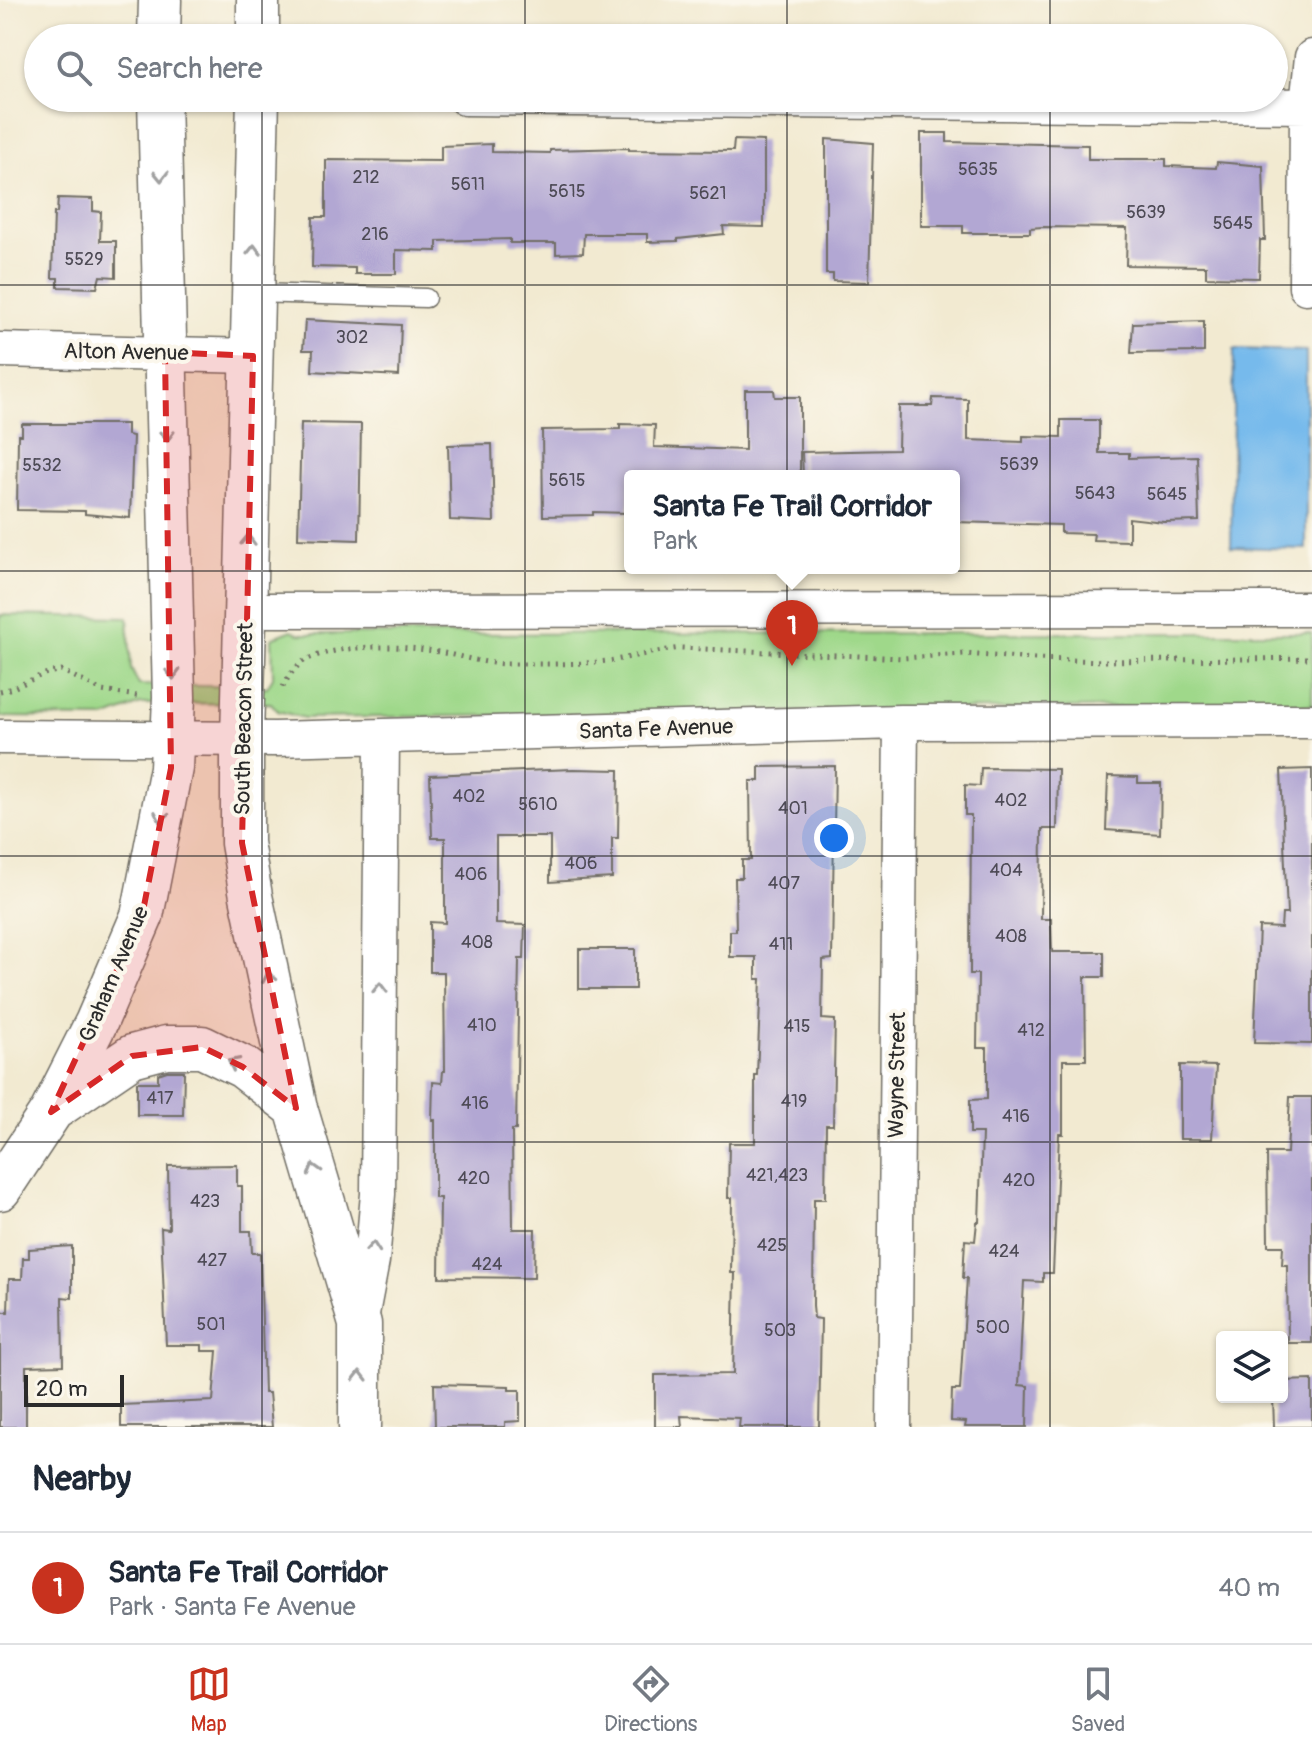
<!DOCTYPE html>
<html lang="en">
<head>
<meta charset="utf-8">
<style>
  :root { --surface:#fff; --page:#f6f6f7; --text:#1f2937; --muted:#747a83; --line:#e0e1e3; --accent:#c8321e }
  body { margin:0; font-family:Pangolin,sans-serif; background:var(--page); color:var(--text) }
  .controls { position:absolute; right:24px; bottom:24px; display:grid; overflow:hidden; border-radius:8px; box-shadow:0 2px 6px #0004 }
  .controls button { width:72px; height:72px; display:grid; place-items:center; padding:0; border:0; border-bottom:2px solid var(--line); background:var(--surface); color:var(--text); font:40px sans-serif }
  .scale { position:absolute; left:24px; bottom:20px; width:100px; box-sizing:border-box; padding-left:8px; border:4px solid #2b2b2b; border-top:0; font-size:22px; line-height:28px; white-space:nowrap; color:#2b2b2b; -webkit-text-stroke:6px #fbf7ec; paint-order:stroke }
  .you { position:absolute; left:834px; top:838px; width:28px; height:28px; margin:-20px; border:6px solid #fff; border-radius:50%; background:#1a73e8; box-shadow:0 0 0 12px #1a73e833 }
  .badge { display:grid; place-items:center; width:52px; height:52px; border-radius:50%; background:var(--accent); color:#fff; font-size:26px; font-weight:700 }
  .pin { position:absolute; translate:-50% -66px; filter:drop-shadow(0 2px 4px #0008) }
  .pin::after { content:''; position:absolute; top:42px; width:28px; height:24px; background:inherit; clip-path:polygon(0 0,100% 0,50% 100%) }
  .popup { position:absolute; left:624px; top:470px; width:336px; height:104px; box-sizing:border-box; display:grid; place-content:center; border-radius:8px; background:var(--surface); filter:drop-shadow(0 2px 6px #0005); font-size:26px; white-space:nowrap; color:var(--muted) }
  .popup b { font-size:30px; color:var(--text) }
  .popup::after { content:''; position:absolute; left:50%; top:100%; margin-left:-16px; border:16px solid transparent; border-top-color:var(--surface) }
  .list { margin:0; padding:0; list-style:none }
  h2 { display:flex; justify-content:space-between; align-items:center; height:104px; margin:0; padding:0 32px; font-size:34px }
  h2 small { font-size:26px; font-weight:400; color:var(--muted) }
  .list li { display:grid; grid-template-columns:52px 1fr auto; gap:24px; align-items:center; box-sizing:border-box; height:112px; padding:0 32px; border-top:2px solid var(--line) }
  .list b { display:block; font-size:30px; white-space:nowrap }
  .list p { margin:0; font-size:26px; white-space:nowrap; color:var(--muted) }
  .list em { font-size:26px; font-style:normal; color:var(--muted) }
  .icon { flex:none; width:44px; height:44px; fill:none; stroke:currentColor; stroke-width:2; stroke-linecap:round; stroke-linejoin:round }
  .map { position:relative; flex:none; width:1312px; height:1427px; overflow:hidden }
  .search { position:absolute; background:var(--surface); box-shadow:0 2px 6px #0004; left:24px; right:24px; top:24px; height:88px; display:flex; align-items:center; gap:20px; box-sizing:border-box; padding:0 28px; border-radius:44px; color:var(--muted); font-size:30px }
  .sheet { height:216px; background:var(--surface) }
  nav { display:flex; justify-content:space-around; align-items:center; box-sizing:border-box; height:112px; border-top:2px solid var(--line); background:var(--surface); font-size:22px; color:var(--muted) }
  nav a { display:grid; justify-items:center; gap:4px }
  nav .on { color:var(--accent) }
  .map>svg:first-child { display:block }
</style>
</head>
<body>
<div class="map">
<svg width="1312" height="1427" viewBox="0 0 1312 1427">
  <rect width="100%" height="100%" fill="#fbf7ec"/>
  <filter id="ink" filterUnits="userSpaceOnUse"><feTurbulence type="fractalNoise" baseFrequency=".0125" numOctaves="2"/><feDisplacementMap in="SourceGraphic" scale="16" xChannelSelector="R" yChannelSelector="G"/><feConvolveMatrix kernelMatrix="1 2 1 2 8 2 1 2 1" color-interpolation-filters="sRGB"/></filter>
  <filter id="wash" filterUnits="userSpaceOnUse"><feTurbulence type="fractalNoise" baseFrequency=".006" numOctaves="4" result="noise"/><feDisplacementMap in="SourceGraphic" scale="32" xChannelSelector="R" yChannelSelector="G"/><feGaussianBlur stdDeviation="1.8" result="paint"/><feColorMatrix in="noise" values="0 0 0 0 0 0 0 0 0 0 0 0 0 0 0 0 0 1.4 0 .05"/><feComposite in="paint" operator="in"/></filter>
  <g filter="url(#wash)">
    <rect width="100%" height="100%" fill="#f2ead1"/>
    <path fill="#9fd88a" stroke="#65825a" stroke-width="2" d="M0 615 128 617 131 669 139 685 267 687 273 677 272 638 292 630 299 634 1312 633V705L304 718 278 711 271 703 141 704 105 718 0 717Z"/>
    <path fill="#76baec" stroke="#50728c" stroke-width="2" d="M1234 349 1306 351V549L1231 547Z"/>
    <g id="blocks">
      <path fill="#b2a7d3" d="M921 133H947V142L1088 145V159H1166V166L1216 168 1217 162 1263 166 1265 240H1260L1259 278 1206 277V266L1126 265 1127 228 1042 227 1030 228V233H963V226H921Z
        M826 139 873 143 869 282 833 281V274H826Z
        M734 140 764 141V227L723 226 724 234 678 239V241L647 242V234H584L583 253 556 254V243H510V239L437 241V251L396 250V274H355V268L312 267 313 217H326V160L441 161V146L492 144V152L550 153V150L629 148V150L733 151Z
        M58 198 93 199V211L101 212 100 241H116V277L100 276 97 288 58 287V278H52L54 213H57Z
        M305 320 401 325 399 376 312 371 313 350H303Z
        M1204 321V352L1131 353 1133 323Z
        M745 390H774L775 397H800V476H630L628 513 593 512V515L543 516 542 430 620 429V424L655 425 654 447 745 450Z
        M933 398 968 399V440L1023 442V436L1061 437V420H1099V453H1129V458L1197 456 1199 521 1164 522 1129 518V541L1093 540 1094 534 1061 533V525L954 522V476H803L802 452 898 450 899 406H932Z
        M301 423 361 424 359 540 298 538Z
        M22 424H127V435L133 436 130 518 85 514V511L17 510 18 435H22Z
        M492 444 494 522 450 520 448 445Z
        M835 766 832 959 823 960 822 1019 835 1020 833 1125H826L825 1199H814L813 1305 814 1318 821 1319 819 1427H739L740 1418 681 1416 682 1427H655V1375L733 1374 735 1273H731L732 1198H728L729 1143H755V1075H757L761 979H756V957H730V931H736L735 878H742V860H751L750 781H759V767Z
        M981 768 1058 769 1057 829H1042L1041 919H1051L1052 952H1104V977H1085L1086 1060H1063V1134H1059L1053 1273H1043V1282L1024 1281 1019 1385 1028 1386 1027 1427H965L966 1422 951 1421 952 1390H960L967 1278H963L965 1240 975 1241 977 1222H979L982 1133H970V1100L987 1099V1048H977L978 974H970L971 815H965V785L980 786Z
        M573 769 619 770 618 838H612V878L550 882V837H496V924L525 925 524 959H519L516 1130H512L513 1229H535L534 1278 439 1277 440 1198H435V1120H432L433 1082 442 1083 443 1071H445L444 972H430V922L445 923V838H432L430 775Z
        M1312 769V1044L1254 1043 1259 927 1281 928 1282 914H1287L1281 770Z
        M1108 776 1138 777V783H1161L1160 834 1106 830Z
        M579 949H635V989H579Z
        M1180 1065 1216 1066 1212 1139H1180Z
        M167 1071H184L183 1115H137V1082H158V1074Z
        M1290 1097H1312V1343H1288L1287 1265H1282L1283 1246H1268L1267 1153H1287Z
        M237 1165V1186H242V1231H251L252 1253H260L264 1393H269L272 1427H121V1405L213 1401 217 1351H202V1345H166L161 1228 169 1229 168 1166Z
        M72 1246V1298L62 1297 63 1365 26 1366V1427H0V1312H8L9 1279H22L23 1258H29V1249Z
        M1312 1380V1427H1274L1273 1397H1282V1381Z
        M434 1384 509 1386V1390H520V1421L505 1422V1427H435Z"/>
    </g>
  </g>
  <g filter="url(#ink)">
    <use href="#blocks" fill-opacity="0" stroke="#716e65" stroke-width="2"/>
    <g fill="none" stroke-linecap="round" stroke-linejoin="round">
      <defs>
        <path id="service" d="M253 293 426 298"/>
        <path id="minor" d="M465 98 1307 106
          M1306 287 1307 106 1312 57
          M0 350 253 356
          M246 610 1312 609
          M0 737 275 739 901 722 1312 721
          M360 1324 372 1261 378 1194 382 737
          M894 1427 901 722"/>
        <path id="tertiary" d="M159 38 160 0
          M258 38V0
          M258 98 242 739V843L251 896 296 1108 360 1324V1427
          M57 1107 132 1056 166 1047H202L243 1067 296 1108
          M0 1189 51 1112 96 1023 142 916 171 768 174 697 159 98"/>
      </defs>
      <use href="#service" stroke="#716e65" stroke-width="21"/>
      <use href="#minor" stroke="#716e65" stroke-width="37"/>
      <use href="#tertiary" stroke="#716e65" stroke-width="45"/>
      <path stroke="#716e65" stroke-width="5" stroke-dasharray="2 6" stroke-linecap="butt" d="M283 687C288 677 296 665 306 660 339 644 398 645 433 651 458 655 480 663 505 664 538 664 583 665 615 660 637 656 658 651 681 648L903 658 964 654 1035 659 1106 661 1312 658
        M0 691 13 688 44 674 61 670 102 691 137 696"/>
      <use href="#service" stroke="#fff" stroke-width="18"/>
      <use href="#minor" stroke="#fff" stroke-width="34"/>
      <use href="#tertiary" stroke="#fff" stroke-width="42"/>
    </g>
    <defs><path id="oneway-chevron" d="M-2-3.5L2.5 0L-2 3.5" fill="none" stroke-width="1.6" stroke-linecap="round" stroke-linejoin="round" transform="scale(2)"/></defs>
    <g stroke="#a0a0a0">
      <use href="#oneway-chevron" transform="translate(161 176) rotate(89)"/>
      <use href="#oneway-chevron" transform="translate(254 250) rotate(-89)"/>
      <use href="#oneway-chevron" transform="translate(167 436) rotate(89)"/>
      <use href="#oneway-chevron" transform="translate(248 540) rotate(-89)"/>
      <use href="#oneway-chevron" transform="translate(173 674) rotate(88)"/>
      <use href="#oneway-chevron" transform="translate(161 817) rotate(101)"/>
      <use href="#oneway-chevron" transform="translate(269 977) rotate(-102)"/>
      <use href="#oneway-chevron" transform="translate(380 988) rotate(-89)"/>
      <use href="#oneway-chevron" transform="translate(233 1063) rotate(-153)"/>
      <use href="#oneway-chevron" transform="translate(314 1169) rotate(-106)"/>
      <use href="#oneway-chevron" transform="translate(373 1247) rotate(-85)"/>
      <use href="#oneway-chevron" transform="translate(360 1376) rotate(-90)"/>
    </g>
  </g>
  <path fill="#d62828" fill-opacity="0.2" stroke="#d62828" stroke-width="6" stroke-dasharray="16 10" stroke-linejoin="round" d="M165 352 253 356 242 843 296 1108 243 1067 202 1047 132 1056 51 1112 142 916 171 768Z"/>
  <path fill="none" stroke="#2b2b2b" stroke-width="2" stroke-opacity="0.55" d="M262 0V38M525 0V38M787 0V38M1050 0V38M262 98V1427M525 98V1427M787 98V1427M1050 98V1427M0 285H1312M0 571H1312M0 856H1312M0 1142H1312"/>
  <g text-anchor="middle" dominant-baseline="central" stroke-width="8" stroke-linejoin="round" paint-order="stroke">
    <g font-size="18" fill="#4d4a55">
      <text x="978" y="169">5635</text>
      <text x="366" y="177">212</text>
      <text x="468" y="184">5611</text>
      <text x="567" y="191">5615</text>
      <text x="708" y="193">5621</text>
      <text x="1146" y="212">5639</text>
      <text x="1233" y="223">5645</text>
      <text x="375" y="234">216</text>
      <text x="84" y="259">5529</text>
      <text x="352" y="337">302</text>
      <text x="1019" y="464">5639</text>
      <text x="42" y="465">5532</text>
      <text x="567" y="480">5615</text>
      <text x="1095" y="493">5643</text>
      <text x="1167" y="494">5645</text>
      <text x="469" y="796">402</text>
      <text x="1011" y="800">402</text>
      <text x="538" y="804">5610</text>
      <text x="793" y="808">401</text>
      <text x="581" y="863">406</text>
      <text x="1006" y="870">404</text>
      <text x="471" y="874">406</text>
      <text x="784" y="883">407</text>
      <text x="1011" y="936">408</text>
      <text x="477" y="942">408</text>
      <text x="781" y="944">411</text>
      <text x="482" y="1025">410</text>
      <text x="797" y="1026">415</text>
      <text x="1031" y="1030">412</text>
      <text x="160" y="1098">417</text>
      <text x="794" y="1101">419</text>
      <text x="475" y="1103">416</text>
      <text x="1016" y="1116">416</text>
      <text x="777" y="1175">421,423</text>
      <text x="474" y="1178">420</text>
      <text x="1019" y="1180">420</text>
      <text x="205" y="1201">423</text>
      <text x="772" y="1245">425</text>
      <text x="1004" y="1251">424</text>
      <text x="212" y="1260">427</text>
      <text x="487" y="1264">424</text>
      <text x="211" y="1324">501</text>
      <text x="993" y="1327">500</text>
      <text x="780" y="1330">503</text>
    </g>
    <g font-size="22" fill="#2b2b2b" stroke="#fbf7ec">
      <text transform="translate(126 352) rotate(1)">Alton Avenue</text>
      <text transform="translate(244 719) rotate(-89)">South Beacon Street</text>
      <text transform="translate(656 729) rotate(-2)">Santa Fe Avenue</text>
      <text transform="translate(114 974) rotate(-67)">Graham Avenue</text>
      <text transform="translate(897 1075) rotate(-89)">Wayne Street</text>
    </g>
  </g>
</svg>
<div class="controls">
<button><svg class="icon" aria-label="layers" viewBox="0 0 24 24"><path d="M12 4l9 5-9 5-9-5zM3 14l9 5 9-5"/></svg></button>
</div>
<div class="scale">20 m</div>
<div class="you"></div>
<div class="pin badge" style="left:792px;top:666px">1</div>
<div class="popup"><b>Santa Fe Trail Corridor</b>Park</div>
<div class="search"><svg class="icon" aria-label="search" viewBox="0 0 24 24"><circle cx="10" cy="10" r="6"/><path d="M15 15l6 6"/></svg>Search here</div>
</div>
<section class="sheet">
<h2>Nearby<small></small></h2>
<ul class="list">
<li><span class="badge">1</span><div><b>Santa Fe Trail Corridor</b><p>Park · Santa Fe Avenue</p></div><em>40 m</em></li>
</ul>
</section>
<nav>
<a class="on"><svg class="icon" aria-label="map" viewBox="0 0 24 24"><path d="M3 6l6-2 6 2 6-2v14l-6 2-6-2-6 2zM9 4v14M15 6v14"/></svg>Map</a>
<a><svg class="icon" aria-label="directions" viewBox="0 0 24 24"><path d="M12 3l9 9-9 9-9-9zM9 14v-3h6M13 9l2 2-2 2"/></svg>Directions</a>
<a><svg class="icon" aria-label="saved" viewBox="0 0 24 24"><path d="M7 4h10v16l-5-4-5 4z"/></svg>Saved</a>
</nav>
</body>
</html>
